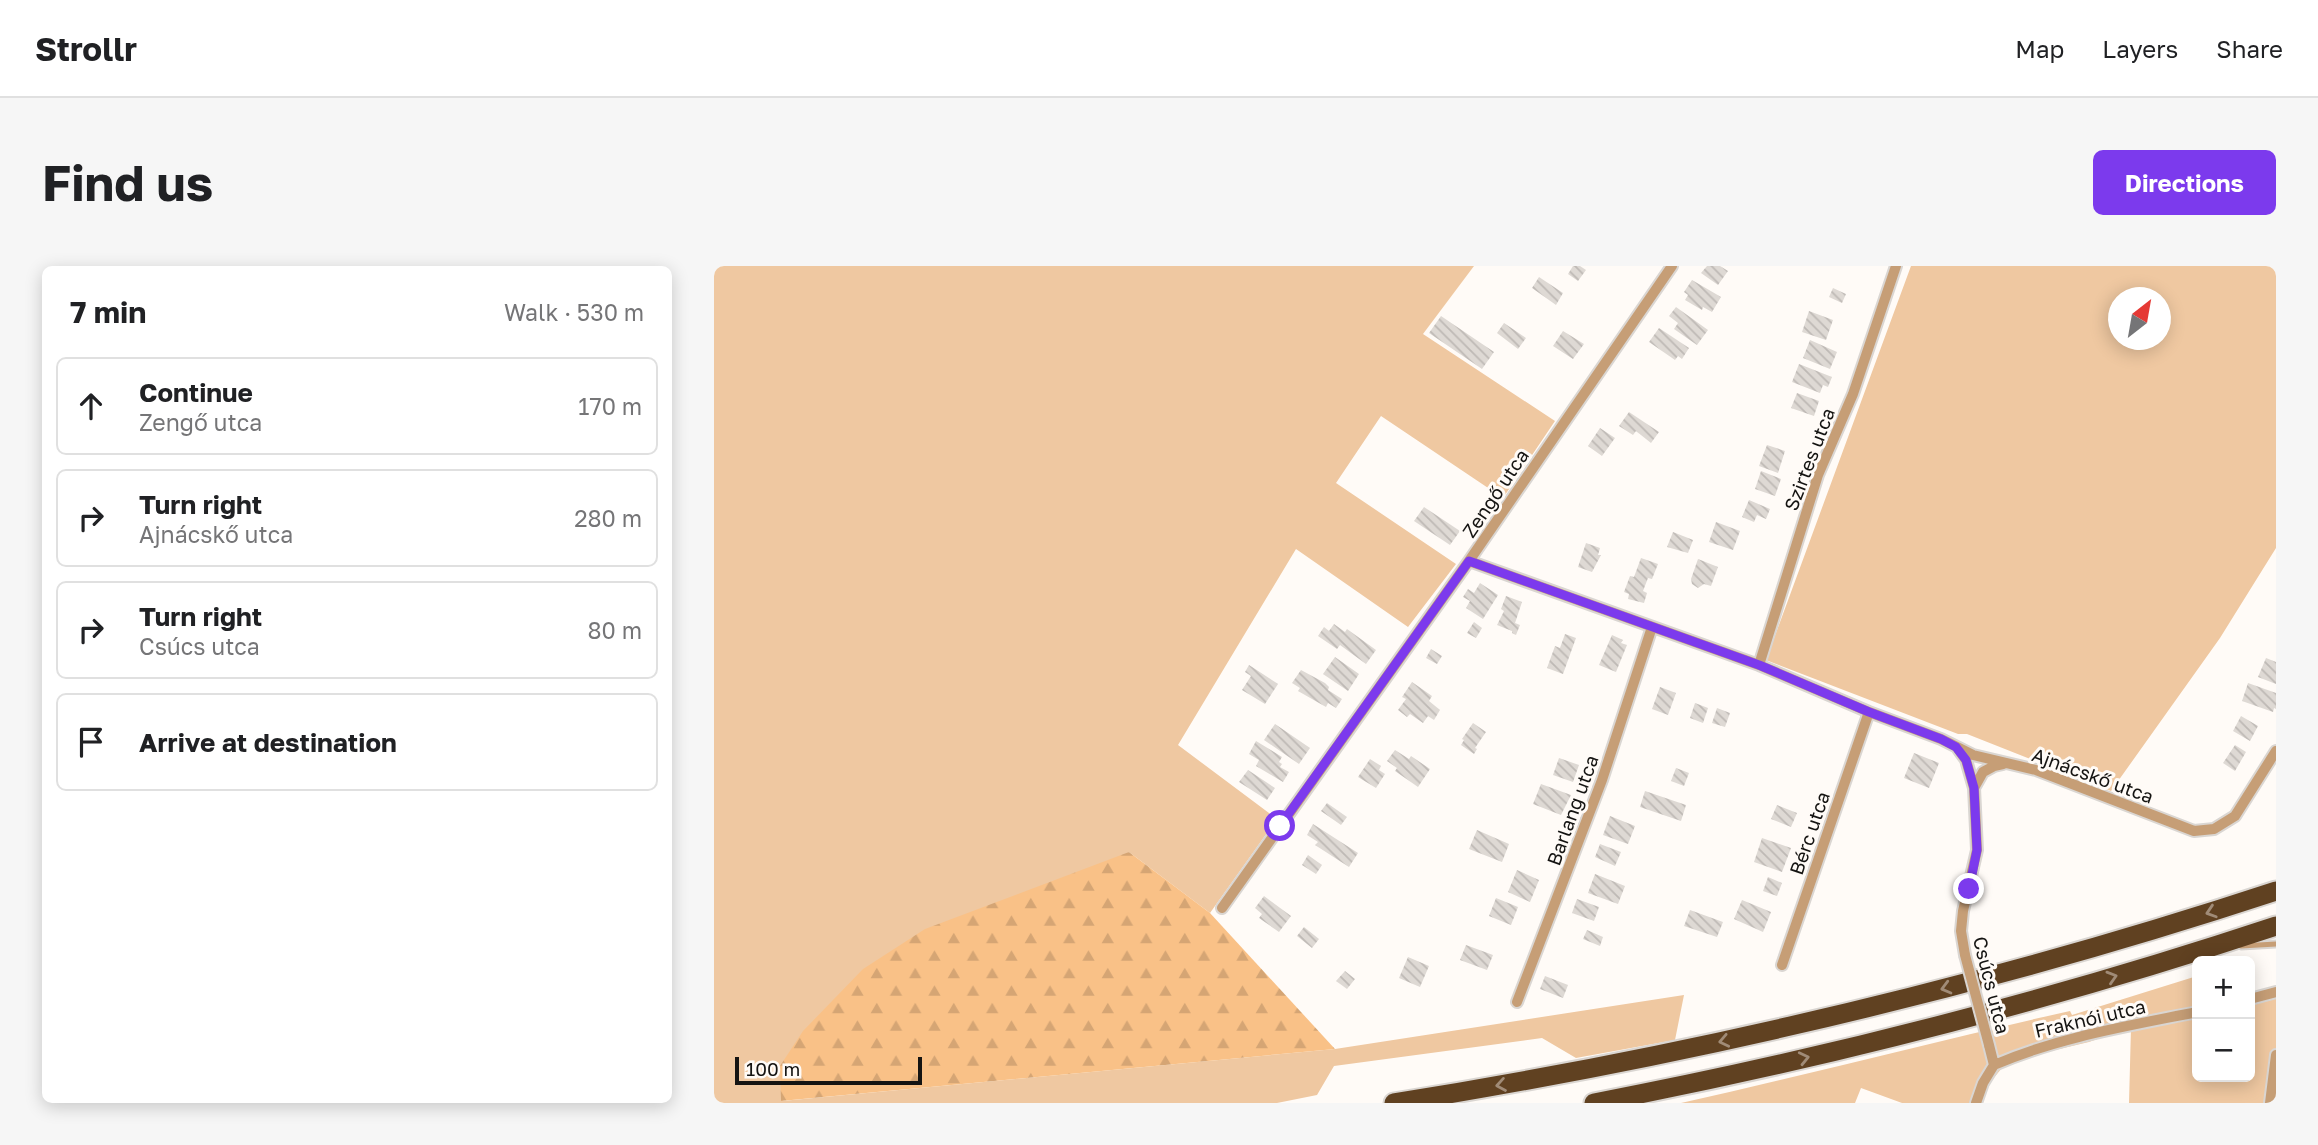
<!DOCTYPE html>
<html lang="en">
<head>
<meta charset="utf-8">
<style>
  :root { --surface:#fff; --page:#f6f6f6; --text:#202124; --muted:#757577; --line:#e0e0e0; --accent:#7c3aed }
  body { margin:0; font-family:"Golos Text",sans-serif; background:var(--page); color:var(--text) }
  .controls { position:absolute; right:21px; bottom:21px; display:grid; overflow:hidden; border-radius:10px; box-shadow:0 4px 18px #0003 }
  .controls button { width:63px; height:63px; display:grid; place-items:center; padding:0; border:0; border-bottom:2px solid var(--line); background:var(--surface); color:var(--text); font:35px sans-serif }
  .compass { position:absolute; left:1394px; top:21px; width:63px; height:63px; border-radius:50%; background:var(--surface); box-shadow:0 4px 18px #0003; rotate:31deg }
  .scale { position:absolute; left:21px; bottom:18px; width:187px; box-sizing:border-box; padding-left:7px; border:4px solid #151412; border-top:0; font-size:19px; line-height:24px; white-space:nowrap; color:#151412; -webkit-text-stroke:5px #fffbf7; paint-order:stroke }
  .stop { position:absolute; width:21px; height:21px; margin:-16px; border:5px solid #7c3aed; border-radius:50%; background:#fff }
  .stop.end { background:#7c3aed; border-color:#fff; box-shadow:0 2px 7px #0008 }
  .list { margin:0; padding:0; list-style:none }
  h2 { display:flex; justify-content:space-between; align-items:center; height:91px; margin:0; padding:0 28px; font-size:30px }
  h2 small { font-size:23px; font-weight:400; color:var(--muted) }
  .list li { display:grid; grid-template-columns:46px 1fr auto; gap:21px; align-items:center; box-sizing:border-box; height:98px; margin:0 14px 14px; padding:0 14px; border:2px solid var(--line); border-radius:10px }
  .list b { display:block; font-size:26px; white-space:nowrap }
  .list p { margin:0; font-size:23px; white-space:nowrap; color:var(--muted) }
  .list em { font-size:23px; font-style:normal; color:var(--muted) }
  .icon { flex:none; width:38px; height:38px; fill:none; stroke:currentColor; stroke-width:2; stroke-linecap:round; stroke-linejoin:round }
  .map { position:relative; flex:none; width:1562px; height:837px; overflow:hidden; border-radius:10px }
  header { display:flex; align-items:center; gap:42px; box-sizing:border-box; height:98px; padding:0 35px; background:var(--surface); border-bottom:2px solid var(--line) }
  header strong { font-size:33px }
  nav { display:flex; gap:38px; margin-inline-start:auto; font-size:24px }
  .intro { display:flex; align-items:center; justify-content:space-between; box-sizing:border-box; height:168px; padding:0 42px }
  h1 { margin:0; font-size:49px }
  .button { padding:18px 32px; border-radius:10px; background:var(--accent); color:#fff; font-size:24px; font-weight:700 }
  main { display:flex; gap:42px; padding:0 42px }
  aside { flex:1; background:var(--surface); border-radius:10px; box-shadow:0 4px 18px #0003 }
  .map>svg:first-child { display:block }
</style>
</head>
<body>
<header>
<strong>Strollr</strong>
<nav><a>Map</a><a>Layers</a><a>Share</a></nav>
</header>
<div class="intro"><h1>Find us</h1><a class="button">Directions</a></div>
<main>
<aside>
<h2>7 min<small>Walk · 530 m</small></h2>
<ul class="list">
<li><svg class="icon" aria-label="ahead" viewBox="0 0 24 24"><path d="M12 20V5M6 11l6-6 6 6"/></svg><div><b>Continue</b><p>Zengő utca</p></div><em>170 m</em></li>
<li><svg class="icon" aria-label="right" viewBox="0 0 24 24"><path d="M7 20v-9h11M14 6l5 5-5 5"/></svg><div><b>Turn right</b><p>Ajnácskő utca</p></div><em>280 m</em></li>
<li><svg class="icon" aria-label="right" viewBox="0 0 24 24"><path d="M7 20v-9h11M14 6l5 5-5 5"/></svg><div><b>Turn right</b><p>Csúcs utca</p></div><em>80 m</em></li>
<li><svg class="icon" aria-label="arrive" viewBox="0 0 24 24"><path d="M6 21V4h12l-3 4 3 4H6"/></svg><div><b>Arrive at destination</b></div></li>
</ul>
</aside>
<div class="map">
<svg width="1562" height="837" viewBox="0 0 1562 837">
  <defs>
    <pattern id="forest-firs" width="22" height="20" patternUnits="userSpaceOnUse" patternTransform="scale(1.75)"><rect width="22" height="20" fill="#f9c187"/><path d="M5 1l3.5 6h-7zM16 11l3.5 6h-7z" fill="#d5a574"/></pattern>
    <pattern id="building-back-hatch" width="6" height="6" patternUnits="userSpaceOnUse" patternTransform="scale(1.75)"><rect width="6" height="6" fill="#ded9d4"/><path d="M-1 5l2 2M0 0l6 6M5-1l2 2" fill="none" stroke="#beb9b5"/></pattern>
  </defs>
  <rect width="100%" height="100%" fill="#fffbf7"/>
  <path fill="#efc8a1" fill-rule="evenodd" d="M0 0H760L709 68 841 155 789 232 667 150 622 217 742 298 694 361 582 283 464 479 563 553 496 647 415 586 68 835 621 783 970 729 961 774 862 792 828 772 620 800 603 829 563 837H0Z
    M1197 0H1562V282L1506 372 1397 525 1253 468H1244L1052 394ZM1405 32H1447V74H1405Z
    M1483 710V811H1536V729L1562 721V837H1415L1417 761 1375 776 1312 791 1288 802 1259 837H1188L1147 822 1141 837H967C1097 808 1226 774 1356 745L1358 749Z"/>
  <path fill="url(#forest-firs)" d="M415 586 496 647 621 783 67 835 66 800 89 765 149 703 211 663Z"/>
  <path fill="url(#building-back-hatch)" d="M859 0H866L872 4 864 15 854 8Z
    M993 0H1006L1014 5 1004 19 987 7Z
    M825 11 849 27 842 39 818 22Z
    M978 14 1007 31 998 46 989 41 988 44 971 34 974 29 970 26Z
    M1119 22 1132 28 1128 37 1115 31Z
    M962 41 994 64 983 79 960 63 964 57 955 50Z
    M1095 45 1119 54 1112 74 1088 66Z
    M727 50 780 86 768 103 715 67Z
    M790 57 812 72 804 83 783 67Z
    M945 62 975 82 968 93 964 90 961 94 935 76Z
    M849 65 870 78 859 93 839 80Z
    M1096 74 1123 86 1116 103 1089 92Z
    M1085 98 1118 111 1114 121 1109 119 1106 127 1078 116Z
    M1083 127 1105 135 1100 150 1077 142Z
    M915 146 945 166 937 177 922 165 919 169 905 160Z
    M886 162 901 172 888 190 874 180Z
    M1053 179 1071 185 1064 207 1045 200Z
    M1047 205 1067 213 1061 230 1041 223Z
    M1035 234 1056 243 1052 253 1043 249 1040 256 1028 251Z
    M710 241 746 265 736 279 700 255Z
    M1002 256 1026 265 1019 284 995 276Z
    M959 266 979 274 974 287 953 281Z
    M872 277 886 282 884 289H887L878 306 864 301Z
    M927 292 944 298 938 313 934 312 929 325 933 327 930 337 914 333 915 328 910 326 916 310 920 311Z
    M984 293 1004 301 997 320 990 318 984 322 978 318 977 313Z
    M766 317 784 329 769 353 752 342 756 335 749 331 754 323 760 327Z
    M792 330 808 336 801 357 806 359 802 369 798 367V365L783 359 790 345 787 343Z
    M760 356 768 362 762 372 753 367Z
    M620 358 631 366 633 363 662 384 652 398 626 379 623 383 604 370 610 361 615 365Z
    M851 368 862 372 849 408 833 402 841 380 846 382Z
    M898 369 909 374 907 377 913 379 902 406 885 399Z
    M717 383 728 390 723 398 712 392Z
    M621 391 645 408 634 425 609 408Z
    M1552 392 1562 396V418L1544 411Z
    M535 399 564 418 551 438 528 424 537 410 531 406Z
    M587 404 611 417 615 421 614 424 628 433 622 442 614 437 612 441 584 425 586 422 578 417Z
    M698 416 718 430 715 435 726 444 720 454 714 450 709 457 696 448 693 451 684 444 692 433 688 431Z
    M1534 417 1562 427V443L1560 442 1559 446 1528 435Z
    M946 421 962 427 954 449 938 443Z
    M981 437 994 442 989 457 976 452Z
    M1003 442 1016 447 1011 461 998 457Z
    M1527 450 1544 460 1536 475 1519 465Z
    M759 457 772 466 761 482 763 483 760 488 747 479 750 474 748 473Z
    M561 458 596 482 585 498 550 474Z
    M542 475 568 491 565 496 568 498 566 501 575 506 569 516 542 500 545 494 535 488Z
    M1521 479 1532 486 1521 505 1509 497Z
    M681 484 695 493 697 490 716 503 704 521 681 505 683 502 673 495Z
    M1200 487 1225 497 1215 522 1190 512Z
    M845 492 865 499 859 516 839 509Z
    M656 493 667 500 665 504 671 508 662 522 644 511Z
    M962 502 975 507 970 520 957 515Z
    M534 504 561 522 553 534 525 516Z
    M827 518 857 529 847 549 819 538Z
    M931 525 972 539 967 555 926 541Z
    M613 537 633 551 627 559 607 545Z
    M1063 539 1083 547 1077 561 1057 553Z
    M896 550 921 560 914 578 889 569Z
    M599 558 644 587 635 601 601 579 604 576 593 569Z
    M763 564 795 578 788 596 755 583Z
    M1048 572 1077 582 1068 606 1040 596Z
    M886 578 907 586 901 600 881 591Z
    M594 589 608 599 602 608 588 599Z
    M803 604 825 614 816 636 794 626Z
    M881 608 911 620 904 638 874 627Z
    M1054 611 1068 617 1063 630 1049 625Z
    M550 630 577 650 565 666 545 652 548 648 541 642Z
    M782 632 804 641 797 659 775 650Z
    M863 633 885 641 880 655 858 647Z
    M1028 634 1057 646 1049 666 1020 653Z
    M976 644 1009 656 1003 671 970 660Z
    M590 661 605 673 598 682 583 670Z
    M873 664 889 671 886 680 869 673Z
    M752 679 779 689 773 704 746 694Z
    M694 691 715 700 706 721 685 712Z
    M631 705 641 713 633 723 622 715Z
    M831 710 854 719 849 732 826 723Z"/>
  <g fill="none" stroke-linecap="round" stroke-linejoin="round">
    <defs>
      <path id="service" d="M1527 680 1562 678"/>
      <path id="minor" d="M755 295 1045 399 1155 446 1227 473 1259 489 1322 504 1480 565 1500 563 1521 550 1562 485
        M1045 399 1104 209 1139 128 1182 0
        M1244 483 1252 494 1260 522
        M508 642 755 295 958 0
        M1251 689 1247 665 1249 645 1263 584 1260 522 1269 506 1280 500 1289 498
        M1068 699 1155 446
        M1536 733 1562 726
        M803 736 888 514 938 361
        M1280 799C1345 771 1414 760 1483 746
        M1262 837 1269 817 1280 799 1275 779
        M1556 837 1562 789"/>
      <path id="motorway" d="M680 837C979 789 1274 720 1562 625
        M880 837C1110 793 1339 734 1562 660"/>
    </defs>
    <use href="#service" stroke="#dad6d2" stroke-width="9"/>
    <use href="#minor" stroke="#dad6d2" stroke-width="14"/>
    <use href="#motorway" stroke="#dad6d2" stroke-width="23"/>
    <use href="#service" stroke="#c69e76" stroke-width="5"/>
    <use href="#minor" stroke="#c69e76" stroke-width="10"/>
    <use href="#motorway" stroke="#604121" stroke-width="19"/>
    <defs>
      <path id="minor-bridge" d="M1251 689 1275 779"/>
    </defs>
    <use href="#minor-bridge" stroke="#dad6d2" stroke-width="14" stroke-linecap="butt"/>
    <use href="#minor-bridge" stroke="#c69e76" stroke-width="10"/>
  </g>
  <defs><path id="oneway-chevron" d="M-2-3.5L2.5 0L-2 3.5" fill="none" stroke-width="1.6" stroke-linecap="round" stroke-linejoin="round" transform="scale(1.75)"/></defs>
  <g stroke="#a08b77">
    <use href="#oneway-chevron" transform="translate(1497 646) rotate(162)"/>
    <use href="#oneway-chevron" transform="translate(1398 711) rotate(-17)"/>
    <use href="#oneway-chevron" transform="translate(1232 722) rotate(165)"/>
    <use href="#oneway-chevron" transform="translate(1010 775) rotate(168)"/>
    <use href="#oneway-chevron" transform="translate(1090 792) rotate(-13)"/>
    <use href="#oneway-chevron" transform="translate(787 819) rotate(170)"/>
  </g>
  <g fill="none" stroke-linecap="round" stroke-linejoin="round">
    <path stroke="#7c3aed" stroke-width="9" d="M566 560 755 295 1045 399 1155 446 1227 473 1242 481 1252 494 1260 522 1263 584 1255 623"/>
  </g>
  <g text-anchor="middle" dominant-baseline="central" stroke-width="6" stroke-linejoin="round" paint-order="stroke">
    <g font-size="19" fill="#151412" stroke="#fffbf7">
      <text transform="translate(1095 193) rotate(-69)">Szirtes utca</text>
      <text transform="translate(781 227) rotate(-56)">Zengő utca</text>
      <text transform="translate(1379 509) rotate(20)">Ajnácskő utca</text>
      <text transform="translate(858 544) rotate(-70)">Barlang utca</text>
      <text transform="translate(1095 567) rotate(-71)">Bérc utca</text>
      <text transform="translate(1278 719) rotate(76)">Csúcs utca</text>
      <text transform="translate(1376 752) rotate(-13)">Fraknói utca</text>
    </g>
  </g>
</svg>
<div class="controls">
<button>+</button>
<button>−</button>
</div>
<svg class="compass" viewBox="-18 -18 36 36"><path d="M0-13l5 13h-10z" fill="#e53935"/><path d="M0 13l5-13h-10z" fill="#757577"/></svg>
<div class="scale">100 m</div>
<div class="stop" style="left:566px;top:560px"></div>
<div class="stop end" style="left:1255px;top:623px"></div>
</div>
</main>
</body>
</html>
